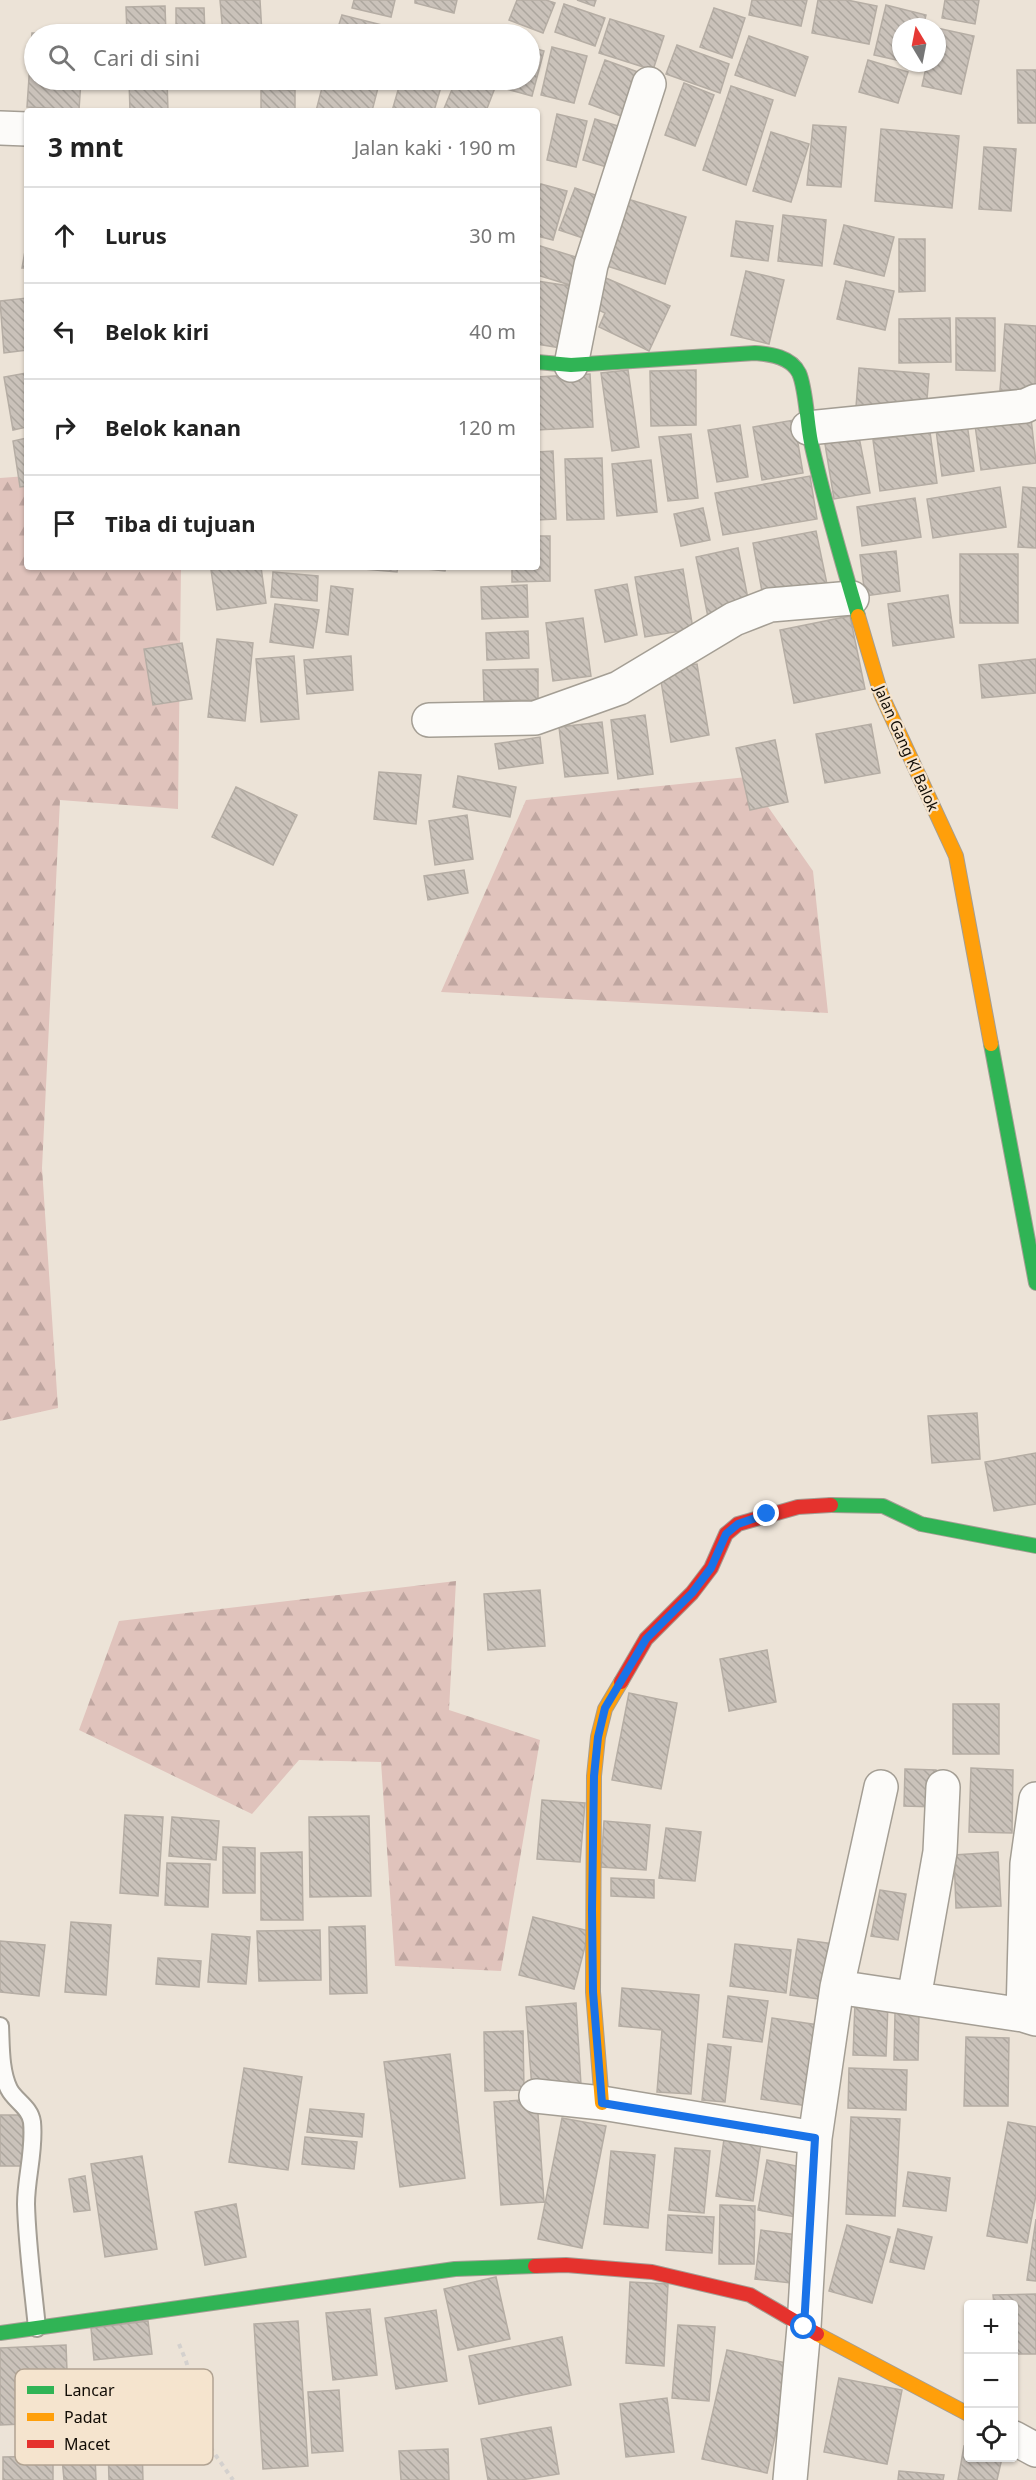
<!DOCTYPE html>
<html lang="id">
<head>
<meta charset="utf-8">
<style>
  :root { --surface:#fff; --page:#f6f6f6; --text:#222; --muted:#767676; --line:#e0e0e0 }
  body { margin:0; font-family:"Noto Sans",sans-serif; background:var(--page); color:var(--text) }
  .controls { position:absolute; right:18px; bottom:18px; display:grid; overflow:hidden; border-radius:6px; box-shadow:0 2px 4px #0004 }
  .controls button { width:54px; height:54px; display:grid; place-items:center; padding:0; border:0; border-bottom:2px solid var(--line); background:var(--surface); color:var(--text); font:30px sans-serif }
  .compass { position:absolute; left:892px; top:18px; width:54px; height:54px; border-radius:50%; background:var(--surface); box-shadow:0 2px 4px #0004; rotate:350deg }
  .stop { position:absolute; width:18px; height:18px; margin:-14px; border:4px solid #1a73e8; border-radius:50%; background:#fff }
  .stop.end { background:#1a73e8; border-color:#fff; box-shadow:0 2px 6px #0008 }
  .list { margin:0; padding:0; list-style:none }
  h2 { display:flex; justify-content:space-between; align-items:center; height:78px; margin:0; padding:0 24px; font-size:26px }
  h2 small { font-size:20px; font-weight:400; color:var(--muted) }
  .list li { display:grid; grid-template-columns:39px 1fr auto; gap:18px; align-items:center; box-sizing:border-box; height:96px; padding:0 24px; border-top:2px solid var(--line) }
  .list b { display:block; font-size:22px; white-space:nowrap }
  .list em { font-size:20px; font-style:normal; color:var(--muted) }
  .icon { flex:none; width:33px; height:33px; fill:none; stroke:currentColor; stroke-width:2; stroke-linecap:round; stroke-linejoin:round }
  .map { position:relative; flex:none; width:1036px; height:2480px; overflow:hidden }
  .search { position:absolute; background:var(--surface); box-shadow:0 2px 4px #0004; left:24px; top:24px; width:516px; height:66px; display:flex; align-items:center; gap:15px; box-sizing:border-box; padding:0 21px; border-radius:33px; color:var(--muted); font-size:22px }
  .panel { position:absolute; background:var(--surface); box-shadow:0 2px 4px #0004; left:24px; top:108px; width:516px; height:462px; border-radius:6px }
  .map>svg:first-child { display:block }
</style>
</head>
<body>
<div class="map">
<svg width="1036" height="2480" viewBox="0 0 1036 2480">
  <defs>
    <pattern id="forest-firs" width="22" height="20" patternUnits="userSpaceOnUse" patternTransform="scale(1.5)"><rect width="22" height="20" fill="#e0c3bc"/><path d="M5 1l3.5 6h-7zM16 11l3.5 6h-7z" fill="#bfa6a0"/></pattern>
    <pattern id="building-back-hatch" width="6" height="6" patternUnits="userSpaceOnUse" patternTransform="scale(1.5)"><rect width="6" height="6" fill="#cac2ba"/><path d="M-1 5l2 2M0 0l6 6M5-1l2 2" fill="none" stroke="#aca69e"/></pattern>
  </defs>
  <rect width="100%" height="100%" fill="#ece3d7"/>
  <path fill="url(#forest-firs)" d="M27 476V567H181L178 809 60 800 42 1168 58 1408 0 1421V478Z
    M747 777 813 871 828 1013 441 992 526 800Z
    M456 1581 449 1710 540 1740 501 1971 395 1966 381 1762 299 1760 252 1814 79 1730 119 1621Z"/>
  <path fill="url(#building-back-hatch)" stroke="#b5ada4" stroke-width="1.5" d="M220 0H260L262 34H223Z
    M354 0H395L391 17 352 8Z
    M415 0H457L454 13 415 3Z
    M517 0H546L555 3 543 33 509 20Z
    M577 0H596L594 6Z
    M752 0H807L801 26 749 15Z
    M818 0H847L877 6 869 44 812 33Z
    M945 0H979L975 24 942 18Z
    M564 4 605 18 595 46 555 32Z
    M886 5 926 15 923 27H901V61L874 55Z
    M165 6 166 34H127L126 7Z
    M176 8H204L205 34H176Z
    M714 8 745 18 732 58 700 47Z
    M342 15 394 28 392 34H336Z
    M610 19 664 36 653 70 599 53Z
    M417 26 446 34H414Z
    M308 28 309 34H269V31Z
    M937 28 974 36 961 94 922 86 927 63H937Z
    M32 33 63 34H34V80H81L79 110 27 107Z
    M749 36 808 57 795 96 735 75Z
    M677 45 729 64 720 93 666 74Z
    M530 47 544 51 532 96 506 89 508 80H530Z
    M552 47 587 56 574 103 541 95Z
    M605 60 646 75 629 119 589 104Z
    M868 60 908 72 898 103 859 92Z
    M1017 70H1036V123H1018Z
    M129 80H167L168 111H130Z
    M177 80H205L206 83H177Z
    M324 80H380L372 111H316Z
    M401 80H443L434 111H392Z
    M456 80H498L486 111H443Z
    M684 83 714 95 695 146 665 135Z
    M731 86 773 100 746 185 703 170Z
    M261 89 295 90V111H261Z
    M557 114 587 121 576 167 547 160Z
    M595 119 628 129 617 170 583 160Z
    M813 125 846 127 841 187 807 185Z
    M881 129 959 136 952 208 875 201Z
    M771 132 809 144 791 202 753 191Z
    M984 147 1016 149 1011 211 979 209Z
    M541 184 567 191 553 240 537 236V200Z
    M575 188 601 197 586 239 559 230Z
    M618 196 686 217 665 284 597 263Z
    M783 215 826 220 822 266 778 261Z
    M736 221 773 226 768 261 731 256Z
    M844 225 894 237 884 276 834 264Z
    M899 239H925V291L899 292Z
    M27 240V268H22Z
    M537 245 579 258 570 285 537 275Z
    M746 271 784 280 769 344 731 335Z
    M599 275 670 306 649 351 599 327 605 313 586 304Z
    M537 281 576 287 566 349 537 344Z
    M846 281 894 291 885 330 837 319Z
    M27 298V350L4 353 0 301Z
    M950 318 951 362 899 363V319Z
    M956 318H995V371L956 370Z
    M1005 324 1036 326 1035 392 1000 390Z
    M859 368 929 374 926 412 856 407Z
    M628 370 639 447 612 451 601 373Z
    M696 370V425L651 426 650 371Z
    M27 373V427L13 430 4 377Z
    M590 374 593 427 537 430V377Z
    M966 417 974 471 942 476 935 422Z
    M1031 418 1036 463 981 470 975 425Z
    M794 420 803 473 762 480 753 427Z
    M740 425 748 477 717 482 708 430Z
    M930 432 937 483 880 491 873 440Z
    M691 434 698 498 668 501 659 437Z
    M859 437 870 493 834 499 825 444Z
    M27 438V486L20 487 13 441Z
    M553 451 556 519 537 520V452Z
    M602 458 604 519 567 520 565 459Z
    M651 460 657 512 617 516 612 464Z
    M810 476 817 519 723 535 715 493Z
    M1000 487 1006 527 933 538 927 499Z
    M1023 487 1036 488V548L1018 547Z
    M915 498 921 537 862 546 857 507Z
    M703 508 710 540 681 546 674 514Z
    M816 531 828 589 764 602 753 543Z
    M537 536H550V581L512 582V567H537Z
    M738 548 750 609 708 617 696 557Z
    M896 551 900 591 865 596 860 555Z
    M960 554H1018V623H960Z
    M234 567H261L266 603 217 610 211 570Z
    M341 567H398L397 572Z
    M407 567H446L445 571Z
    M683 569 693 629 645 637 635 577Z
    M273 572 318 576 317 601 271 597Z
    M627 584 637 635 605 642 595 590Z
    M527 585 528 617 482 619 481 587Z
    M331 586 353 589 348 635 326 632Z
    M948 595 954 637 893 646 888 604Z
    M275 604 319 610 313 648 270 642Z
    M850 616 865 689 794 703 780 630Z
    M583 618 591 676 553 681 546 623Z
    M528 631 529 658 487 660 486 633Z
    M217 639 253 643 245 721 208 717Z
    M182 643 192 699 153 705 144 649Z
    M294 656 299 719 261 722 256 659Z
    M351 656 353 690 307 694 304 660Z
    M1036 659V693L982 698 979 665Z
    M697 664 709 735 671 742 659 669Z
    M538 669V700L484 701 483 670Z
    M645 715 653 774 618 779 611 720Z
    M602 722 608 773 565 777 559 727Z
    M871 724 880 773 825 783 816 734Z
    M540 737 543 763 499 769 495 744Z
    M775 740 788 802 750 810 736 748Z
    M379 772 421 775 416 824 374 819Z
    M458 776 516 787 510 817 453 807Z
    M236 787 297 815 273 865 212 837Z
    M467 815 473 859 435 865 429 821Z
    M464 870 468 893 428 900 424 876Z
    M977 1413 980 1459 932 1463 928 1416Z
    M1036 1453V1504L994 1511 985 1462Z
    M540 1590 545 1646 488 1650 484 1594Z
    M767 1650 776 1702 729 1711 720 1659Z
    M629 1693 677 1703 661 1789 612 1780Z
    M953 1704H999V1754H953Z
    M971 1768 1013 1770 1012 1833 969 1832Z
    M905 1769 936 1770V1807L904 1806Z
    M542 1800 585 1803 580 1862 537 1859Z
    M125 1815 163 1817 158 1896 120 1893Z
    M369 1816 371 1896 310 1897 309 1817Z
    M172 1817 219 1821 216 1860 169 1856Z
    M604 1821 650 1825 646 1870 601 1867Z
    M666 1828 701 1832 695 1881 659 1878Z
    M223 1847 255 1848V1893H223Z
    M302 1852 303 1920H261V1853Z
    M998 1852 1001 1906 956 1908 954 1855Z
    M167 1863 210 1864 208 1907 165 1905Z
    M611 1878 654 1880V1898L611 1896Z
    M880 1890 906 1894 898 1940 871 1936Z
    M533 1917 589 1931 574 1989 519 1975Z
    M71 1922 111 1925 106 1995 65 1992Z
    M365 1926 367 1993 330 1994 329 1927Z
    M320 1930 321 1980 259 1981 257 1931Z
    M212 1934 250 1937 246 1984 208 1982Z
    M798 1939 841 1945 833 2001 790 1995Z
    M0 1941 45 1945 39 1996 0 1992Z
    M735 1944 791 1950 786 1993 730 1986Z
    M158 1958 201 1961 199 1987 156 1984Z
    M622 1988 699 1995 691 2094 657 2092 662 2030 619 2026Z
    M728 1996 768 2001 762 2042 723 2037Z
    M576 2003 581 2085 532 2089 526 2007Z
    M855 2003 888 2004 886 2056 853 2055Z
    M895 2013H919L918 2060H894Z
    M772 2018 825 2026 814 2107 761 2099Z
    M523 2031 524 2090 485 2091 484 2032Z
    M966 2037 1009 2038 1008 2106H964Z
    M708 2044 731 2047 725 2102 702 2100Z
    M450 2054 465 2178 400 2187 384 2062Z
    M244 2068 302 2077 288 2170 229 2162Z
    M849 2068 907 2070 906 2110 848 2108Z
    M537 2099 544 2202 501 2205 494 2102Z
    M310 2109 364 2114 362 2137 307 2132Z
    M0 2115H23L24 2166H0Z
    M851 2117 900 2119 895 2216 846 2214Z
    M562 2118 606 2126 582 2248 538 2239Z
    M1008 2122 1036 2127V2195L1027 2243 987 2236Z
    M725 2132 762 2136 753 2201 716 2196Z
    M305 2137 357 2142 354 2169 302 2164Z
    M675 2148 710 2151 704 2213 669 2210Z
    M611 2151 655 2155 648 2228 604 2224Z
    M142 2156 157 2249 105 2257 91 2164Z
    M767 2160 811 2169 801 2218 758 2210Z
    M908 2172 950 2178 946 2211 903 2206Z
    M85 2176 90 2210 74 2212 69 2179Z
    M236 2204 246 2257 205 2265 195 2212Z
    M720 2205 755 2206 754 2264H719Z
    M668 2215 714 2217 712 2253 666 2250Z
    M1036 2219V2281L1027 2280Z
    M847 2225 890 2237 872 2303 829 2291Z
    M898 2229 932 2237 924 2269 890 2262Z
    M761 2230 805 2236 800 2284 755 2279Z
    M496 2277 510 2339 458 2350 444 2289Z
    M630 2282 668 2284 664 2366 626 2363Z
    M1036 2294V2354H1014V2304H994L993 2295Z
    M370 2309 377 2375 333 2380 326 2313Z
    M436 2310 447 2381 396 2389 385 2318Z
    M148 2321 152 2354 94 2360 91 2328Z
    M298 2321 308 2466 263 2469 254 2324Z
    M678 2325 715 2327 709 2401 672 2398Z
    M562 2337 571 2385 479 2404 469 2356Z
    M66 2345 69 2422 0 2425V2348Z
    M727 2350 791 2364 767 2473 702 2459Z
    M839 2378 902 2390 887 2464 824 2452Z
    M339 2390 343 2451 312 2453 308 2392Z
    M667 2398 674 2452 626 2457 620 2404Z
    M551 2427 559 2474 521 2480H488L481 2439Z
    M142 2446 143 2480H109L108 2448Z
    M964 2446 968 2447V2458H1002L997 2480H958Z
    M448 2449 449 2480H401L399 2451Z
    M53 2456V2480H3V2457Z
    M95 2456 96 2480H64L62 2458Z
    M899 2471 944 2475 943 2480H898Z"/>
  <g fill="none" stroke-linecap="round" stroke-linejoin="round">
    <defs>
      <path id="lane" d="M0 2026C1 2045 0 2071 9 2089 15 2101 30 2107 32 2122 35 2150 26 2177 26 2204 27 2245 33 2287 37 2328"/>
      <path id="street" d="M0 128 27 129
        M571 365 591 265 649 84
        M808 428 1025 406 1036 401
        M429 720 535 718 619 688 734 619 770 605 852 598
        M837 1987 1023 2015 1036 2019
        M914 1998 940 1852 943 1787
        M1023 2015 1027 1864 1036 1799
        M536 2096 602 2103 815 2138
        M1014 2438 1036 2450
        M790 2480 804 2327 815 2138 837 1987 881 1787"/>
      <path id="fast" d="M537 362 571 365 755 353C771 354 791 357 799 373 806 388 807 424 811 442 824 501 841 558 858 616
        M991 1044 1036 1283
        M831 1505 883 1506 921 1524 1036 1546
        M0 2333 455 2269 535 2266"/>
      <path id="slow" d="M858 616 881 694 956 856 991 1044
        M602 2103 593 1992 594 1776 598 1737 605 1709 621 1682
        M817 2334 968 2414"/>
      <path id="jam" d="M621 1682 646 1639 692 1593 711 1568 726 1534 738 1524 798 1507 831 1505
        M535 2266 566 2265 652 2272 750 2295 817 2334"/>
    </defs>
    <use href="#lane" stroke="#a49e94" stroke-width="20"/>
    <use href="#street" stroke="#a49e94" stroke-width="36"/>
    <use href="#fast" stroke="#a49e94" stroke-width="16"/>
    <use href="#slow" stroke="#a49e94" stroke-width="16"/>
    <use href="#jam" stroke="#a49e94" stroke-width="16"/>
    <path stroke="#d4d1ce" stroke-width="4" stroke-dasharray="4.5 4.5" stroke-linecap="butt" d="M179 2344 186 2361 212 2450 233 2480"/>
    <use href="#lane" stroke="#fcfbf9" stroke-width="16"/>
    <use href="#street" stroke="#fcfbf9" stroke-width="33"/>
    <use href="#fast" stroke="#30b455" stroke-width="14"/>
    <use href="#slow" stroke="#ff9f0a" stroke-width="14"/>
    <use href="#jam" stroke="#e5322d" stroke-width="14"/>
  </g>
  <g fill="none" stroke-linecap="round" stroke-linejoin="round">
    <path stroke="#1a73e8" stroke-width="8" d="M767 1514 738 1524 726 1534 711 1568 692 1593 646 1639 605 1708 598 1737 594 1776 592 1910 593 1992 602 2103 815 2138 804 2327"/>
  </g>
  <g text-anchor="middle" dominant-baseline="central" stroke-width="4.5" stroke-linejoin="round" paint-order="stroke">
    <g font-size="15" fill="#110c05" stroke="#f5e4ce">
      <text transform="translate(907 748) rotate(66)">Jalan Gang Kl Balok</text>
    </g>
  </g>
  <rect x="15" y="2369" width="198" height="96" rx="9" fill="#f5e4ce" stroke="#b1a392" stroke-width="1.5"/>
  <rect x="27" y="2386" width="27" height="8" fill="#30b455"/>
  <rect x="27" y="2413" width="27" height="8" fill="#ff9f0a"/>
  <rect x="27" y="2440" width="27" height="8" fill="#e5322d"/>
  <g font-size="16" fill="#110c05">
    <text x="64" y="2396">Lancar</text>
    <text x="64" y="2423">Padat</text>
    <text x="64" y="2450">Macet</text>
  </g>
</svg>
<div class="controls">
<button>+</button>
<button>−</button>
<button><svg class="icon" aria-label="locate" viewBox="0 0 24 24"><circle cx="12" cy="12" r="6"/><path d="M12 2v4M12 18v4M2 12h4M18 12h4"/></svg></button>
</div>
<svg class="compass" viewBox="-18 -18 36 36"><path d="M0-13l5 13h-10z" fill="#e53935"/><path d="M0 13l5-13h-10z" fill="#767676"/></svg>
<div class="stop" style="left:804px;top:2327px"></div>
<div class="stop end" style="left:767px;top:1514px"></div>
<div class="search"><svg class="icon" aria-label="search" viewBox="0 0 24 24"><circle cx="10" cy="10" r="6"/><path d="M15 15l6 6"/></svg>Cari di sini</div>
<section class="panel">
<h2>3 mnt<small>Jalan kaki · 190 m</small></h2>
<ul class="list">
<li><svg class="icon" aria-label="ahead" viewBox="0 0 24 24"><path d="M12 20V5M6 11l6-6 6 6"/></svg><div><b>Lurus</b></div><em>30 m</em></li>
<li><svg class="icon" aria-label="left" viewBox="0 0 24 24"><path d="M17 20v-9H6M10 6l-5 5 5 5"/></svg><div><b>Belok kiri</b></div><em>40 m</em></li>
<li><svg class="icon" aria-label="right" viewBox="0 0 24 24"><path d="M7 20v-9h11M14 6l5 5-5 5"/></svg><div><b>Belok kanan</b></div><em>120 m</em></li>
<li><svg class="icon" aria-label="arrive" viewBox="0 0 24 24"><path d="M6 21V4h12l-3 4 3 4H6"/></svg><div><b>Tiba di tujuan</b></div></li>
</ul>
</section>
</div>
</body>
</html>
